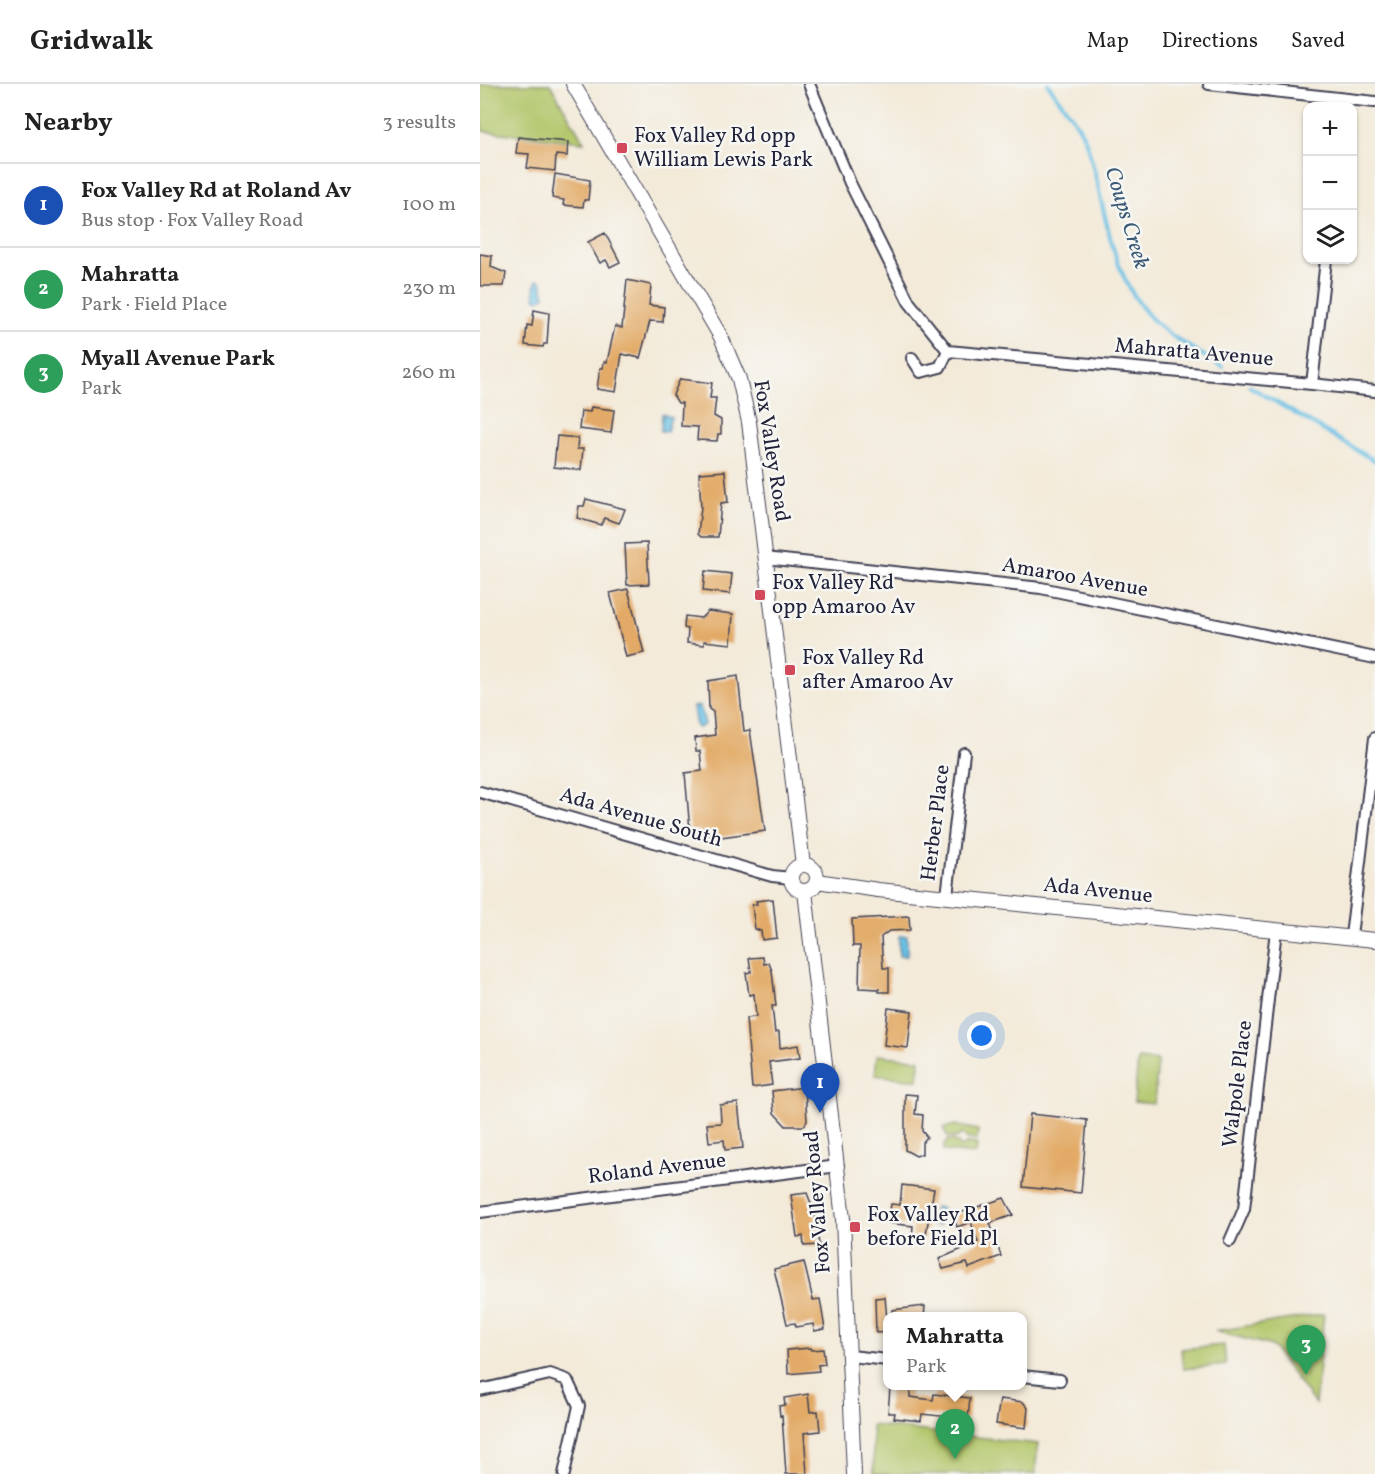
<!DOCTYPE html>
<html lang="en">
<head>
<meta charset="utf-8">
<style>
  :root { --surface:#fff; --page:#f6f6f6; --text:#222; --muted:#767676; --line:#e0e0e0; --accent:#d1495b }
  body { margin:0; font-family:Vollkorn,serif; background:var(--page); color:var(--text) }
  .controls { position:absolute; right:18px; top:18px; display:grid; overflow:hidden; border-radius:12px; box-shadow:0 2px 4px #0004 }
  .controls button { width:54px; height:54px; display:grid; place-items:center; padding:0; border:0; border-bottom:2px solid var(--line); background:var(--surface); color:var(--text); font:30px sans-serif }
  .you { position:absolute; left:502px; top:952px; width:21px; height:21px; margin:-15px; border:4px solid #fff; border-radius:50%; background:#1a73e8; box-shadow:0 0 0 9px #1a73e833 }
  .badge { display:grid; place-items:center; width:39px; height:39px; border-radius:50%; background:var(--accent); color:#fff; font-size:20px; font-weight:700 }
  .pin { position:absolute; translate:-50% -50px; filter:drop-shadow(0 2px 3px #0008) }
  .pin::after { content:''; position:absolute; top:32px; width:21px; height:18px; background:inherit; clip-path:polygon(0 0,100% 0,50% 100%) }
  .popup { position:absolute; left:403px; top:1228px; width:144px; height:78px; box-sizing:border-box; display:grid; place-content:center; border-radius:12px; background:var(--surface); filter:drop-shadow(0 2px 4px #0005); font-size:20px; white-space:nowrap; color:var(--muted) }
  .popup b { font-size:22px; color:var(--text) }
  .popup::after { content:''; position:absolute; left:50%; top:100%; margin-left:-12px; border:12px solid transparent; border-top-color:var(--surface) }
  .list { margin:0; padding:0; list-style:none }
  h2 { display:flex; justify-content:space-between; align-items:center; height:78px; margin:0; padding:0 24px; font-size:26px }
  h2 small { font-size:20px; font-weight:400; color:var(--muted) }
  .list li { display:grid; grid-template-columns:39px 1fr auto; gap:18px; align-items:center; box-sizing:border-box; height:84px; padding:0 24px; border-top:2px solid var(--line) }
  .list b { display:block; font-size:22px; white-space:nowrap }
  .list p { margin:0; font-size:20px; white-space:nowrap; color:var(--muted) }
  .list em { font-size:20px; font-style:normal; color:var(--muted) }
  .icon { flex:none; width:33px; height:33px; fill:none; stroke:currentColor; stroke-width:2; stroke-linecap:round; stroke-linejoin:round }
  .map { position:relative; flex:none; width:895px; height:1390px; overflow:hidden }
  header { display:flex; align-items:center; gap:36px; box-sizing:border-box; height:84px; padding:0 30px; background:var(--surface); border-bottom:2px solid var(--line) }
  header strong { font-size:28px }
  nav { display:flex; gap:33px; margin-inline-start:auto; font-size:21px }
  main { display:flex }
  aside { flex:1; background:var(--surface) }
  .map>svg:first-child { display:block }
</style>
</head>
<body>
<header>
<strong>Gridwalk</strong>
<nav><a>Map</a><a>Directions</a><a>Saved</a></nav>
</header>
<main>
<aside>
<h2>Nearby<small>3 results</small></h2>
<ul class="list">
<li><span class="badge" style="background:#1a4fb4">1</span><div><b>Fox Valley Rd at Roland Av</b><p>Bus stop · Fox Valley Road</p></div><em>100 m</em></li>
<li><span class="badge" style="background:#2e9e5b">2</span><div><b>Mahratta</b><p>Park · Field Place</p></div><em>230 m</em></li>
<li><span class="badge" style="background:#2e9e5b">3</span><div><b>Myall Avenue Park</b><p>Park</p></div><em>260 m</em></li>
</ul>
</aside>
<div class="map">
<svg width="895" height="1390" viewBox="0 0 895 1390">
  <rect width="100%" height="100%" fill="#f6f6f2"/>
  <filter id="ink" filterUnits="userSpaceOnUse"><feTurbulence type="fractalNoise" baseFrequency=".0167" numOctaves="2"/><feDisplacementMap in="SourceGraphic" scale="12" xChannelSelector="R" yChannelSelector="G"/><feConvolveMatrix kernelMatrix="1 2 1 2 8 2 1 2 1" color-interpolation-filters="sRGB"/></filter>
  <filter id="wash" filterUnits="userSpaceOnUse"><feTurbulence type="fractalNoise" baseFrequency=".008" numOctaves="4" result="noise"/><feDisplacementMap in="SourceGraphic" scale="24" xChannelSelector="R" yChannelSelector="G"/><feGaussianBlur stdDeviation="1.35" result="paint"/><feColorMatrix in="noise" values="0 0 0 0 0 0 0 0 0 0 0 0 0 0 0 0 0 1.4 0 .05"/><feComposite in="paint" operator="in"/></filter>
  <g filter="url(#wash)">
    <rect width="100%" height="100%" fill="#f3ead9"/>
    <path fill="#b2c66a" stroke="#6a7452" stroke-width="1.5" d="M0 0H70L104 58 2 47Z
      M397 971 440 976 438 996 395 991Z
      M658 975 678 977 674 1020 654 1018Z
      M475 1041 498 1046 497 1056 488 1055 482 1050 476 1054 468 1053 463 1044Z
      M468 1056 475 1057 482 1063 488 1059 497 1060 496 1070 464 1067 463 1063Z
      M844 1230 835 1320 792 1262 735 1247Z
      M744 1261 746 1281 703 1285 701 1265Z
      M392 1341 558 1360 555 1390H394Z"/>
    <path fill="#67c0e4" stroke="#447190" stroke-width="1.5" d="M57 196 61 197 65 212 59 216 55 214 54 203Z
      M182 330 191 333 187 348 181 347Z
      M220 622 225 640 219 644 216 643 213 623Z
      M419 852H427V872H419Z
      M455 1123 462 1124 460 1141H452Z"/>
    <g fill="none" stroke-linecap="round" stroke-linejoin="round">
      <path stroke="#67c0e4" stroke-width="4" d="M568 0C580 18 599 38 606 58 626 117 626 185 670 233 690 254 718 267 742 283
        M769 302 895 377"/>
    </g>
    <g id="blocks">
      <path fill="#e2aa66" d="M38 53 88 58 87 72 76 71 75 87 47 84 49 70 36 69Z
        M75 90 110 96 108 116H104L103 123 83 121 84 116 72 114Z
        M125 149 140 178 130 183 126 176 120 179 108 158Z
        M0 170 12 172 11 183 26 189 24 202H0Z
        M147 196 171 201 169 221 184 223 183 238 170 237 160 274 142 270 136 308 117 305 120 284H123L124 278H127L135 242 142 244Z
        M54 226 69 229 67 260H64L63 263 45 261 47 241 52 242Z
        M200 295 232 299 230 314H236L234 332 241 336V350H238L237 357 217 356 218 343 201 342 202 319H198L193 311Z
        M111 323 134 326 131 349 99 345 101 327 110 328Z
        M77 352 98 354 97 365H103L101 386 74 383Z
        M245 387 248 418 241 419 238 453H221L218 450 221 423 219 389Z
        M106 415 145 425 142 433 139 439 124 434 121 441 97 434 99 422H104Z
        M167 459 169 500 147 501 145 460Z
        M225 487 252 490 250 510 223 507Z
        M148 505 164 569 146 573 130 509Z
        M228 527 253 530 251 560 224 557V561L207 559 208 545 204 544 205 532 221 534Z
        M258 592 264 647 270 646 285 747 241 753 219 749V746L210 747 205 689 222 687 220 667H216L215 654 235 651 233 628 229 625 228 597Z
        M293 815 297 854 282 856 281 847 275 845 272 821 277 820 276 817Z
        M429 832 430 846 409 847 401 853 403 884H409V908H399V905L379 904 380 862H373L372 835Z
        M283 873 284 880 289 879 292 887 296 922H292L295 949 299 948 300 964 318 961 320 974 289 978 292 1001 272 1004 266 934 276 933 274 910 269 911 266 889 271 888 269 874Z
        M408 924 432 927 428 964 404 961Z
        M325 1003 327 1037 324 1042H306L294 1029 292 1007Z
        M425 1010 437 1011 435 1030 443 1031 442 1047 447 1053 442 1059V1070L436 1072 425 1066Z
        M258 1019 263 1064 245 1066 244 1056 229 1058 227 1040 241 1039 240 1021Z
        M550 1030 607 1036 601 1109 543 1103Z
        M422 1101 454 1105 445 1155 432 1154 433 1142 408 1139 411 1120 420 1121Z
        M327 1109 332 1122H334L339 1161 324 1162 323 1152 317 1153 311 1111Z
        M524 1114 533 1131 510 1139 521 1172 489 1184 487 1179 463 1185 459 1175 498 1158 491 1138 477 1143 474 1131Z
        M324 1178 333 1216 340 1215 345 1245 334 1247 333 1240 316 1243 315 1239 307 1240 294 1185Z
        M405 1213 408 1248 396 1249 395 1214Z
        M445 1222 444 1233H412V1226Z
        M330 1264 331 1266 343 1265 345 1280 338 1281 339 1287 308 1290 307 1266Z
        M410 1304 430 1306V1313L453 1316 454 1310 490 1314 488 1335 442 1330 441 1337 414 1334 415 1329H408Z
        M328 1310 330 1328 338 1327 340 1347 324 1349 327 1390H306L302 1331 300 1332 299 1322 305 1321 304 1314Z
        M520 1315 543 1318 548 1324 546 1344 516 1340Z"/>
    </g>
  </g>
  <g filter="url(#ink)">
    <use href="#blocks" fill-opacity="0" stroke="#414053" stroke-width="1.5"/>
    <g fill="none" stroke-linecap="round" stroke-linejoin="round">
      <defs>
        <path id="street" d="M329 0 370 99 429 218 468 267 832 300 846 176
          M729 0 895 18
          M432 274 441 288 460 283 468 267
          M832 300 895 307
          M285 474 561 504 895 574
          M0 708 292 792 311 794
          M467 812 484 669
          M871 852 895 654
          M0 1128 358 1082
          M750 1157 764 1125 796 846
          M370 1272 408 1276
          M542 1292 580 1296
          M0 1306 70 1290 87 1296 99 1322 84 1390"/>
        <path id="secondary" d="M93 0 241 253 259 295 269 338 323 781
          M311 794a13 13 0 1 1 26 0a13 13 0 1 1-26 0Z
          M337 797 398 806 895 856
          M325 807 363 1135 374 1390"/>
      </defs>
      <use href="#street" stroke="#414053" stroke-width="14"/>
      <use href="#secondary" stroke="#414053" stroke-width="16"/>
      <use href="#street" stroke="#fff" stroke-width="10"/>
      <use href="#secondary" stroke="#fff" stroke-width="14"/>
    </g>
  </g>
  <g fill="#d1495b" stroke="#f6f6f2" stroke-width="2">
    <rect x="136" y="58" width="12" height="12" rx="3"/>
    <rect x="274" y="505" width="12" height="12" rx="3"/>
    <rect x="304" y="580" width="12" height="12" rx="3"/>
    <rect x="369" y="1137" width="12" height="12" rx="3"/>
  </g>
  <g text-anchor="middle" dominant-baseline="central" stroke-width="5" stroke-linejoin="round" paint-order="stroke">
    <g font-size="21" fill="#22223b" stroke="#f6f6f2" text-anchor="start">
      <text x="154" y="52">Fox Valley Rd opp<tspan x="154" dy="24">William Lewis Park</tspan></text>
      <text x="292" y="499">Fox Valley Rd<tspan x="292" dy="24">opp Amaroo Av</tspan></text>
      <text x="322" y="574">Fox Valley Rd<tspan x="322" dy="24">after Amaroo Av</tspan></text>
      <text x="387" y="1131">Fox Valley Rd<tspan x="387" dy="24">before Field Pl</tspan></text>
    </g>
    <g font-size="21" fill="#22223b" stroke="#f6f6f2">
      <text transform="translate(714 269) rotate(5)">Mahratta Avenue</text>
      <text transform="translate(291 367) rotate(81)">Fox Valley Road</text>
      <text transform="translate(595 494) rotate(10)">Amaroo Avenue</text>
      <text transform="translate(161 734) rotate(16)">Ada Avenue South</text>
      <text transform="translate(456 739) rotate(-83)">Herber Place</text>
      <text transform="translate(618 807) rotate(6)">Ada Avenue</text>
      <text transform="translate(758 1000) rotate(-83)">Walpole Place</text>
      <text transform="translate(177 1085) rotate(-7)">Roland Avenue</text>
      <text transform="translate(338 1118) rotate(-95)">Fox Valley Road</text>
    </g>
    <g font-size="22" font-style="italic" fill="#3a5976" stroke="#f6f6f2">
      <text transform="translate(646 134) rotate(73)">Coups Creek</text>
    </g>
  </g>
</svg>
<div class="controls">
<button>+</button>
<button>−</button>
<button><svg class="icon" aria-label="layers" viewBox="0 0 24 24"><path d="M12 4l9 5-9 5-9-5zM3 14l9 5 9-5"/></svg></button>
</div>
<div class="you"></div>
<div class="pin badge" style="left:340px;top:1029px;background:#1a4fb4">1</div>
<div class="pin badge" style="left:475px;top:1375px;background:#2e9e5b">2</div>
<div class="popup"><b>Mahratta</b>Park</div>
<div class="pin badge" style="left:826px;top:1291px;background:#2e9e5b">3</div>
</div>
</main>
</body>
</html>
